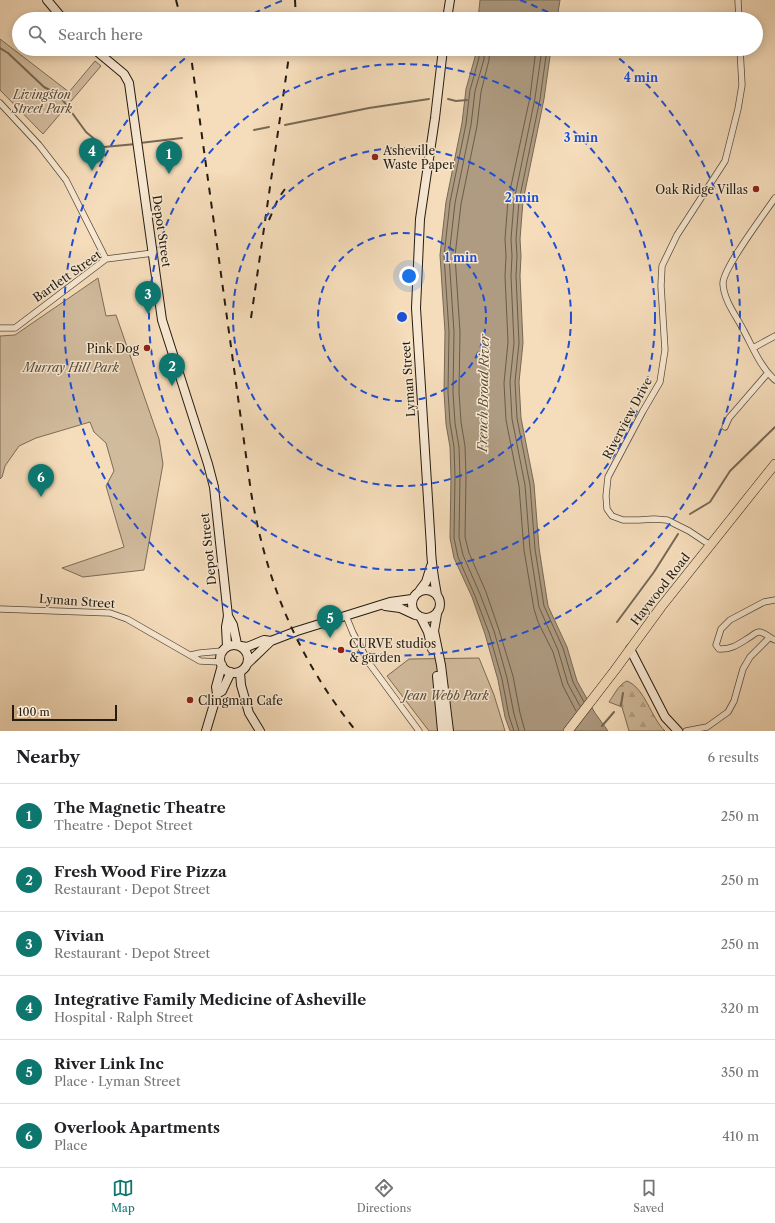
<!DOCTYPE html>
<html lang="en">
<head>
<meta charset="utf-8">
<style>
  :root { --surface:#fff; --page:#f6f6f6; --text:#202124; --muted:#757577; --line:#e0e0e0; --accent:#0f766e }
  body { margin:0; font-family:"Libre Caslon Text",serif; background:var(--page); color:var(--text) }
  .scale { position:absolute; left:12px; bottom:10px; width:105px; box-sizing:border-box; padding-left:4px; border:2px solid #241c11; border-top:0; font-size:11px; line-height:14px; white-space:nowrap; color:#241c11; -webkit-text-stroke:3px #f8e8d2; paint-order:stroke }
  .you { position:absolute; left:409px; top:276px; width:14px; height:14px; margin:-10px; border:3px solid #fff; border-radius:50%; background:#1a73e8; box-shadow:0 0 0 6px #1a73e833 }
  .badge { display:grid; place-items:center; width:26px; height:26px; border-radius:50%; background:var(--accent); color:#fff; font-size:13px; font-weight:700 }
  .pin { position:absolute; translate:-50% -33px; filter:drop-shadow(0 1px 2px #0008) }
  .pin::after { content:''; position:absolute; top:21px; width:14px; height:12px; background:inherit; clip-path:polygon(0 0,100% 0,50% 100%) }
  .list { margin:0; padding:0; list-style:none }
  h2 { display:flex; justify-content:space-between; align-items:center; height:52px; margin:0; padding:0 16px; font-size:17px }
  h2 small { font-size:13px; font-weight:400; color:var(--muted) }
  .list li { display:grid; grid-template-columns:26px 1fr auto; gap:12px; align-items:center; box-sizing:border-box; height:64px; padding:0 16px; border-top:1px solid var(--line) }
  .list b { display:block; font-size:15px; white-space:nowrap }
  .list p { margin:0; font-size:13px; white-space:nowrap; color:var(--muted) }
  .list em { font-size:13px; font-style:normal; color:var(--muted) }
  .icon { flex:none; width:22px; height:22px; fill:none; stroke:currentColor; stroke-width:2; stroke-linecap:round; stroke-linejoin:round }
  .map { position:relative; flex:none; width:775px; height:731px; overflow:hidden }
  .search { position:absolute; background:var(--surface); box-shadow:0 2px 10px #0003; left:12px; right:12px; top:12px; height:44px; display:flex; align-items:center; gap:10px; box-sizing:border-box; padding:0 14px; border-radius:22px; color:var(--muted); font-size:15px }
  .sheet { height:436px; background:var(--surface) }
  nav { display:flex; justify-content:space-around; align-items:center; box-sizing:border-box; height:56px; border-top:1px solid var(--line); background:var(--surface); font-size:11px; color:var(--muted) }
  nav a { display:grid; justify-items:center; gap:2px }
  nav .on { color:var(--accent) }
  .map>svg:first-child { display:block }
</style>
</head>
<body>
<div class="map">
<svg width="775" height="731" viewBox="0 0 775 731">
  <defs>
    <pattern id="forest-firs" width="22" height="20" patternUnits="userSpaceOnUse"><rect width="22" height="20" fill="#d1bb9d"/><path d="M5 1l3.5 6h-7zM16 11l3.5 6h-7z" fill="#b3a086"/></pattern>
  </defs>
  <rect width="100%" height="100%" fill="#f5dcba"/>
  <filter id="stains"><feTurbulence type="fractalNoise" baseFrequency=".005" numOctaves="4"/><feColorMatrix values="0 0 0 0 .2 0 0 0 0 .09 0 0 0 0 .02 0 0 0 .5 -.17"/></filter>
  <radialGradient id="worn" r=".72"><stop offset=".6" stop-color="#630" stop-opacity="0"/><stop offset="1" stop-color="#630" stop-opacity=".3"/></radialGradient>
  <path fill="url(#forest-firs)" stroke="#7a6c57" d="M627 681C645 688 651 718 665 731H629L622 707 609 702C614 695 619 684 627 681Z"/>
  <path fill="#d1bb9d" stroke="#7a6c57" d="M0 39 69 92 95 61 101 66 43 134 0 90Z
    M98 278 106 316 116 315 159 439 163 464 144 570 83 577 62 568 124 547 106 486 114 471 106 443 94 432 90 422 36 438 19 446 5 466 2 477 0 479V336L15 335Z
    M479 658 494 695 505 731H429L387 676 409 659Z"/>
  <path fill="#ae9b81" stroke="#776854" d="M480 0H560L557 19H478Z
    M475 49H551L544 99 523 201 520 239 521 256 520 276 523 343 519 382 521 418 534 484 539 548 548 606 567 647 577 681 595 713 608 731H510L505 717 498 680 485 634 472 597 454 558 450 538 451 477 450 447 446 424 444 392 445 332 440 255 446 202 462 123 466 89 475 57Z"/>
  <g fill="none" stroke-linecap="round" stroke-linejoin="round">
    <path stroke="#695c49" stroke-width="1" d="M479 49V58L470 90 466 124 450 202 444 256 449 332 448 392 450 423 454 447 455 477 454 538 458 557 475 596 489 633 502 679 509 716 514 731
      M484 49V59L475 91 471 125 455 203 449 256 454 332 453 392 455 423 459 447 460 477 459 537 463 555 480 594 494 631 507 678 514 714 519 731
      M490 49 489 60 481 92 477 126 461 204 455 256 460 332 459 392 461 422 465 446 466 477 465 537 469 553 486 592 499 630 513 676 520 713 525 731
      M536 49 530 97 508 200 505 239 506 256 505 276 508 342 504 383 506 420 519 486 524 550 534 609 538 622 553 652 563 686 576 711
      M542 49 535 98 514 201 511 239 512 256 511 276 514 343 510 382 512 419 525 485 530 549 539 607 558 650 568 684 580 706
      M547 49 540 99 519 201 516 239 517 256 516 276 519 343 515 382 517 418 530 485 535 549 544 606 563 648 573 682 584 702"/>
    <path stroke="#776854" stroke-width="2" d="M0 48 8 53 44 87 59 95 86 132 104 147 136 144
      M448 99 456 101 467 100
      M285 125 369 108 429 99
      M254 130 269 127
      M140 143 182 138
      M690 514 710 502 730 471 775 427
      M617 622 654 572 678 534
      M621 705 623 693
      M602 726 614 712"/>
    <defs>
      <path id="street" d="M738 0 739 19
        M0 103 39 145 66 180 106 259
        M775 198C765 213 722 269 723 284 724 301 737 317 744 331 753 348 761 368 775 380
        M0 328H15L106 259 153 253
        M753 348 775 336
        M725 427 729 418 767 374
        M710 545 689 531 667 520 654 519 639 520H623L612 516 607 509 606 496 608 477 643 411 660 382 665 350 661 286 662 266 677 235 725 161 738 109 742 85 740 49
        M775 600 764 602 730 620 721 629 716 645 719 649C732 650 740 643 750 637 753 635 756 632 759 632 765 632 769 638 775 640
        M0 609 110 613 127 619 200 661 221 662
        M346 616 353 633 369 663 419 731
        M191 655 200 653 222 651
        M686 731 707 727 728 712 734 701 743 669 750 657 769 638"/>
      <path id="secondary" d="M47 0 63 19
        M447 19 450 0
        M94 49 124 74 129 83 162 320 208 464 214 487 228 616 226 627 227 646
        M412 604a14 14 0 1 1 28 0a14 14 0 1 1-28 0Z
        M420 590 426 582 431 566
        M437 595C434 578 431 563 431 547L416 308 420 219 435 118 443 49
        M385 606 400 608 415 615
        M437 614 434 631 441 665 449 731
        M228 616 233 625 237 644
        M421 618 428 632 432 649
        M220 659a14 14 0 1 1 28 0a14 14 0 1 1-28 0Z
        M241 646 247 647 264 640 271 641 297 631 390 602 412 599
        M630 649 665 717 678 731
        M248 663 271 641
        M240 672 241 685 249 713 260 731
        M437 676 442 731
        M217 694 222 691 231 672
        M206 731 217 694 216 687 222 665"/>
      <path id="primary" d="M568 731 615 670 661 607 775 464"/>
    </defs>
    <use href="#street" stroke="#584c3b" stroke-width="7"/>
    <use href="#secondary" stroke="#241c11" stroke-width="10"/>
    <use href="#primary" stroke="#241c11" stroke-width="10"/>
    <use href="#street" stroke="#f8e8d2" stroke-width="5.5"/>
    <use href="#secondary" stroke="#f8e8d2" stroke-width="8"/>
    <use href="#primary" stroke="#f5dcba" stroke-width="9"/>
    <path stroke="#241c11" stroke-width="2" stroke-dasharray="7 7" stroke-linecap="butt" d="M176 0 181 19
      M295 0 296 19
      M190 49 251 492C266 582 298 659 356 731
      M269 220 278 199 287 186
      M251 318 290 49"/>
  </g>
  <g fill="none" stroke="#1d4ed8" stroke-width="2" stroke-dasharray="7 5">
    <circle cx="402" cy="317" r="84"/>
    <circle cx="402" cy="317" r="169"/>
    <circle cx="402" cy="317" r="253"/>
    <path d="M243 19A338 338 0 0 1 284 0M520 0A338 338 0 0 1 561 19M610 51A338 338 0 1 1 194 51"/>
  </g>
  <g fill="#8f2418" stroke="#f8e8d2" stroke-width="1.5">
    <circle cx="375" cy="157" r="4"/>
    <circle cx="756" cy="189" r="4"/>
    <circle cx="147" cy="348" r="4"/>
    <circle cx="341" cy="650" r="4"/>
    <circle cx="190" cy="700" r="4"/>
  </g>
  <g text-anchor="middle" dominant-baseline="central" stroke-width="3" stroke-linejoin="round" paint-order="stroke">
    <g font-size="12" font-style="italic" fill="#584c3b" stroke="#f8e8d2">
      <text x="42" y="94">Livingston<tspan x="42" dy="14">Street Park</tspan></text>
      <text x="71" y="367">Murray Hill Park</text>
      <text x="446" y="695">Jean Webb Park</text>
    </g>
    <g font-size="12" fill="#241c11" stroke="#f8e8d2" text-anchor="start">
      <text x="383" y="150">Asheville<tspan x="383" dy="14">Waste Paper</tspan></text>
      <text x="748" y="189" text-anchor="end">Oak Ridge Villas</text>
      <text x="139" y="348" text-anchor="end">Pink Dog</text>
      <text x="349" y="643">CURVE studios<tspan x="349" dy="14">&amp; garden</tspan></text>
      <text x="198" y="700">Clingman Cafe</text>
    </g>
    <g font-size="12" fill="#241c11" stroke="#f8e8d2">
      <text transform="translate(162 231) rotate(82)">Depot Street</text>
      <text transform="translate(67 276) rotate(-35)">Bartlett Street</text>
      <text transform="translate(408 379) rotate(-94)">Lyman Street</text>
      <text transform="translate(627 418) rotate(-62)">Riverview Drive</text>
      <text transform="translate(208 549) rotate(-96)">Depot Street</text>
      <text transform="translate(660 589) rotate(-52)">Haywood Road</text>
      <text transform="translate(77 601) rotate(4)">Lyman Street</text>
    </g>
    <g font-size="13" font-style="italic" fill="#5b4f3e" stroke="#f8e8d2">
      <text transform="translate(483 393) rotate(-89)">French Broad River</text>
    </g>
  </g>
  <circle cx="402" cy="317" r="6" fill="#1d4ed8" stroke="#f8e8d2" stroke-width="2"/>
  <g font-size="12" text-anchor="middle" font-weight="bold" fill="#1d4ed8" stroke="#f8e8d2" stroke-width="3" stroke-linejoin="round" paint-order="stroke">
    <text x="641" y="82">4 min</text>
    <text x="581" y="142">3 min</text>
    <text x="522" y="202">2 min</text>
    <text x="461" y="262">1 min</text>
  </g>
  <rect width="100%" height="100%" filter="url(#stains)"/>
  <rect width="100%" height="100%" fill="url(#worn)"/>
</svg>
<div class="scale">100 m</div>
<div class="you"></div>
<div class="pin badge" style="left:169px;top:174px">1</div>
<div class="pin badge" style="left:172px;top:386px">2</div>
<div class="pin badge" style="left:148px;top:314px">3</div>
<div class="pin badge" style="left:92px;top:171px">4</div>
<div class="pin badge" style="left:330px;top:638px">5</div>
<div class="pin badge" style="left:41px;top:497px">6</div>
<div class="search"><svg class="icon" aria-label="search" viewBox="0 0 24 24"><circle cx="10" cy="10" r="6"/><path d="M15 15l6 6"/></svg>Search here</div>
</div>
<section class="sheet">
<h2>Nearby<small>6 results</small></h2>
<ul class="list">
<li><span class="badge">1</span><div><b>The Magnetic Theatre</b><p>Theatre · Depot Street</p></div><em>250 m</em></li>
<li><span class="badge">2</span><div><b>Fresh Wood Fire Pizza</b><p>Restaurant · Depot Street</p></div><em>250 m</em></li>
<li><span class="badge">3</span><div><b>Vivian</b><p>Restaurant · Depot Street</p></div><em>250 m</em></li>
<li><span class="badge">4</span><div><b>Integrative Family Medicine of Asheville</b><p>Hospital · Ralph Street</p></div><em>320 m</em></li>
<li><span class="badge">5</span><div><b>River Link Inc</b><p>Place · Lyman Street</p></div><em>350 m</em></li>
<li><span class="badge">6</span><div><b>Overlook Apartments</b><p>Place</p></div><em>410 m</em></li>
</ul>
</section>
<nav>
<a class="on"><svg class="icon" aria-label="map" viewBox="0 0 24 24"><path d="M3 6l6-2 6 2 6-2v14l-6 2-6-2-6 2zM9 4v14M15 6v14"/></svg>Map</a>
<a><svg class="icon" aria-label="directions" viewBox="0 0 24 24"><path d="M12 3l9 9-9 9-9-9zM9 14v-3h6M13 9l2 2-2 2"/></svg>Directions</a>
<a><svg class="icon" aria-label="saved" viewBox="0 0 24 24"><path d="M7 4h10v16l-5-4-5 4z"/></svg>Saved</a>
</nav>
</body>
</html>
